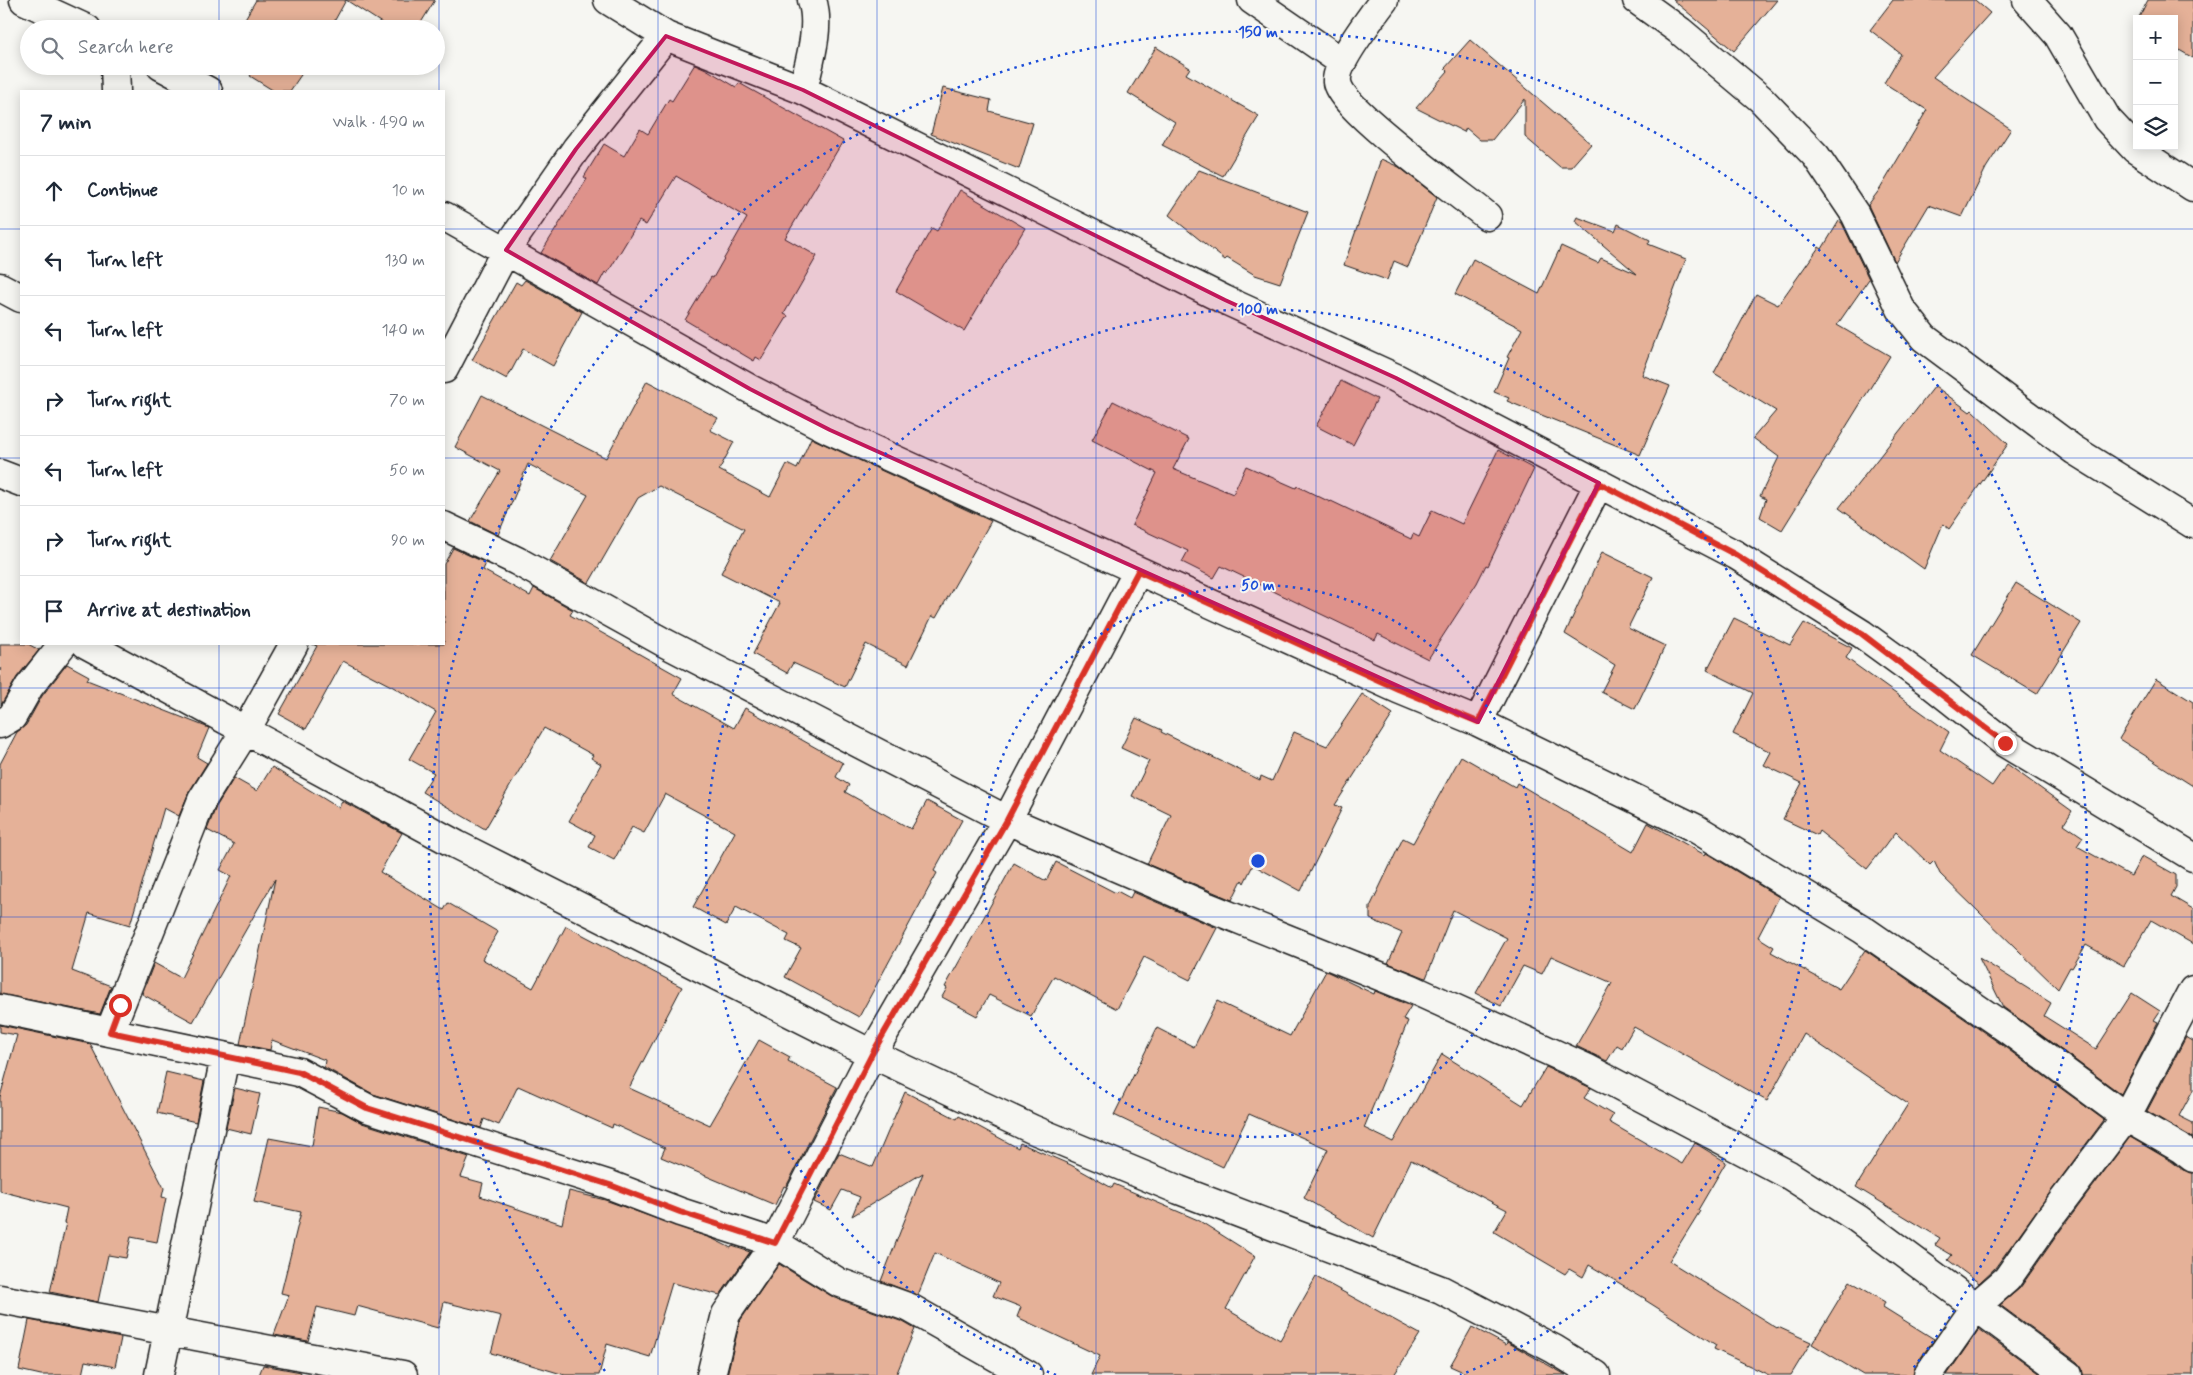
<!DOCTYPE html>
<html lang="en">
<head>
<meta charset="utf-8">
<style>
  :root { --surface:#fff; --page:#f2f2f3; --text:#1f2937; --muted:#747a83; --line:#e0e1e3 }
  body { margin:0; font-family:Mynerve,sans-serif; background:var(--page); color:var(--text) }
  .controls { position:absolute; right:15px; top:15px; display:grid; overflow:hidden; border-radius:0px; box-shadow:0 2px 12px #0003 }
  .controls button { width:45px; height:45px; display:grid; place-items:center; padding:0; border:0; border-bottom:1px solid var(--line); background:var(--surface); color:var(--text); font:25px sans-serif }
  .stop { position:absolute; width:15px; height:15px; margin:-11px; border:4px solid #d93025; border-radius:50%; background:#fff }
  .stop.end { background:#d93025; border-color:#fff; box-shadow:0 1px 5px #0008 }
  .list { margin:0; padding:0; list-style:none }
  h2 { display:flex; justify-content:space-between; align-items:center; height:65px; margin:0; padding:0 20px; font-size:21px }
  h2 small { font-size:16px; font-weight:400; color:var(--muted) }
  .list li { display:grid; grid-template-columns:32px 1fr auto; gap:15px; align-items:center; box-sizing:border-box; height:70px; padding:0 20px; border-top:1px solid var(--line) }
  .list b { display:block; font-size:19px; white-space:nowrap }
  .list em { font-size:16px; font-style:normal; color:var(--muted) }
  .icon { flex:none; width:28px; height:28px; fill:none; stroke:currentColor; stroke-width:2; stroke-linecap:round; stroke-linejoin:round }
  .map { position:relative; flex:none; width:2193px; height:1375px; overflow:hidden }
  .search { position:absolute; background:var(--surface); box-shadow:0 2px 12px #0003; left:20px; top:20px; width:425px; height:55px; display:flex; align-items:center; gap:12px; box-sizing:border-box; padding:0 18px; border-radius:28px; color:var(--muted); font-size:19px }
  .panel { position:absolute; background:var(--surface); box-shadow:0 2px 12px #0003; left:20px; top:90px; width:425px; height:555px; border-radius:0px }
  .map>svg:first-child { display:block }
</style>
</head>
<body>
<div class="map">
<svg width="2193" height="1375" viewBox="0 0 2193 1375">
  <rect width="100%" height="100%" fill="#f6f6f2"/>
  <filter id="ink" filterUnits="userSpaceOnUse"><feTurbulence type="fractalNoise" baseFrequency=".02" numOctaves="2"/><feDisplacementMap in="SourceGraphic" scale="10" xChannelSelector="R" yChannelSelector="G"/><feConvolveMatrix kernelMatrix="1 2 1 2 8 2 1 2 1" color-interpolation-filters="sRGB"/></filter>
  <g filter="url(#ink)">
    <path fill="#e5b198" stroke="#1c1c1c" d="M256 0H435L417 29H391L346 0 330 29H233L238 19 243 22Z
      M1673 0H1777L1734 51Z
      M1893 0H1975L1990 13 1933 77 2011 129 1986 168 1962 217 1929 205 1895 262 1868 205 1880 189 1927 110 1884 83 1901 54 1870 30Z
      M2148 0H2193V58L2174 47V19H2138Z
      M1470 40 1591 144 1571 167H1560L1525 137V99L1492 140H1480L1466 128 1464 132 1416 108 1448 71 1445 68Z
      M1156 47 1190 68 1186 74 1259 116 1223 176 1162 145 1175 122 1128 93Z
      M695 64 706 69 736 87 739 83 843 141 785 238 817 256 784 314 788 316 761 360 756 357 754 361 685 320 711 277 713 278 747 218 676 176 646 225 639 221 607 274 605 272 598 285 541 253 587 179 584 177 604 144 624 156 640 129 648 134 669 99 672 101Z
      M240 66H307L290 91H274L250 76 252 73Z
      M943 88 991 100 989 111 1033 123 1019 169 931 134Z
      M1381 159 1399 167 1437 197 1408 267 1394 261 1387 280 1344 265Z
      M1199 170 1308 212 1280 283 1255 275 1227 258 1225 260 1169 215Z
      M960 190 1025 228 964 331 896 291 932 228 937 231Z
      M1577 217 1615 231 1618 224 1650 240 1648 244 1686 259 1642 375 1670 386 1640 455 1507 401 1509 398 1494 392 1509 358 1507 357 1522 329 1455 294 1473 259 1539 294 1561 246 1598 263 1601 258 1637 274 1575 221Z
      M1839 221 1842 223 1869 279 1837 325 1890 356 1782 530 1760 517 1766 499 1760 496 1779 457 1753 438 1776 411 1714 373 1756 294 1778 305 1819 247 1822 249Z
      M525 280 582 312 553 366 523 349 507 379 472 360 516 282 521 285Z
      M647 381 718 418 710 430 734 442 719 470 770 497 787 464 797 469 811 438 991 521 936 618 932 616 908 665 866 644 845 687 793 663 787 673 753 654 780 603 721 573 744 529 659 486 638 498 589 583 550 561 588 495 528 464 498 535 470 521 500 471 455 447 482 395 606 458Z
      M1341 381 1377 399 1353 445 1316 426Z
      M1935 386 1970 412 1972 410 2008 444 1949 529 1943 524 1924 569 1839 508Z
      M1113 401 1189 439 1173 469 1233 494 1246 466 1296 488 1297 486 1330 502 1331 501 1411 539 1413 534 1419 537 1432 510 1462 524 1498 450 1534 469 1488 566 1486 565 1477 583 1428 659 1378 634 1375 640 1221 566 1214 578 1182 562 1188 551 1132 525 1157 473 1092 440Z
      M453 548 486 563 483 570 530 596 534 588 573 610 570 615 682 678 673 694 734 728 745 708 843 763 836 777 849 785 845 792 911 829 927 801 962 820 934 871 937 873 859 1017 785 977 801 948 786 941 789 935 736 907 726 925 693 907 735 832 665 794 644 833 632 827 614 860 589 847 595 835 569 821 601 764 591 758 593 755 544 728 485 829 422 792 434 773 409 759 436 712 393 687 343 661 306 729 279 714 317 646 312 644H444V564Z
      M1602 552 1653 577 1628 628 1665 646 1635 709 1601 692 1615 665 1565 634Z
      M2016 583 2081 623 2037 694 1972 655Z
      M1734 618 1790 645 1804 623 1852 648 1846 658 1949 732 1940 750 1992 786 2007 764 2072 811 2064 824 2083 837 2077 846 2131 876 2142 856 2176 875V887L2171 896 2193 909V944L2151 920 2124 966 2086 945 2072 968 2070 967 2058 989 1940 874 1934 861 1930 865 1896 832 1867 869 1819 831 1817 835 1783 819 1802 783 1764 765 1771 752 1733 734 1753 693 1707 670Z
      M0 644H28L39 650 17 677 1 705Z
      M67 664 89 676 87 680 209 728 197 757 207 763 189 792 179 816 164 808 130 925 89 913 72 971 111 986 100 1014 0 994V764L17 732 26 725 42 696Z
      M2156 679 2193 702V786L2119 739Z
      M1362 694 1393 714 1335 805 1342 808 1301 891 1253 865 1244 883 1242 880 1232 900 1147 864 1171 815 1132 796 1149 761 1121 748 1136 718 1162 730 1161 732 1260 780 1261 776 1272 781 1294 732 1327 746Z
      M1461 756 1515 787 1517 783 1633 852 1648 823 1705 855 1706 853 1779 897 1758 937 1774 947 1771 952 1839 989 1865 950 1998 1042 2104 1120 2037 1210 1995 1268 1979 1283 1948 1260 1952 1255 1935 1245 1940 1238 1856 1187 1908 1104 1804 1034 1767 1101 1634 1027 1622 1048 1617 1045 1607 1061 1576 1046 1612 983 1551 956 1542 974 1523 966 1501 1006 1476 993 1507 938 1453 910 1426 978 1388 963 1402 933 1370 919V907L1403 838 1413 843Z
      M272 767 339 808 342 801 402 833 380 872 444 910 448 903 498 932 482 959 533 988 566 926 682 987 629 1088 710 1125 759 1040 790 1057 788 1061 837 1087 786 1187 784 1186 775 1205 661 1157 665 1148 613 1124 612 1128 518 1086 499 1125 484 1119 481 1128 373 1094 324 1067 325 1060 272 1040 270 1050 240 1044 275 879 193 1022 142 994 154 963 181 978 231 876 220 870 234 844 207 830 216 807 234 778 257 791Z
      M1056 862 1116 893 1117 891 1130 898 1133 892 1217 928 1190 980 1144 957 1117 1009 1054 976 1031 1016 989 995 977 1016 942 997 947 988 945 987 1014 863 1046 881Z
      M1979 958 2051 1003 2044 1016 2096 1049 2132 993 2160 1011 2154 1020 2158 1022 2121 1094 2003 1007Z
      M1326 971 1374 994 1375 991 1411 1006 1403 1019 1408 1021 1364 1128 1393 1142 1442 1054 1523 1105 1546 1067 1591 1088 1584 1098 1613 1115 1609 1122 1682 1164 1695 1143 1726 1162 1698 1210 1700 1211 1669 1261 1777 1328 1778 1327 1811 1342 1791 1375H1769L1714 1349 1716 1345 1645 1300 1646 1299 1589 1265 1583 1277 1569 1269 1565 1274 1494 1232 1507 1210 1411 1160 1373 1238 1304 1198 1328 1149 1249 1114 1223 1167 1114 1115 1157 1028 1194 1047 1217 1001 1290 1036Z
      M0 1025 90 1044 164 1188 162 1197 166 1198 157 1242 131 1237 126 1258 108 1255 98 1302 50 1292 66 1223H64L67 1208 0 1191V1097L17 1035 0 1032Z
      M2186 1037 2193 1041V1090L2179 1116 2193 1123V1138L2147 1111Z
      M166 1072 204 1081 196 1122 157 1113Z
      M235 1088 260 1094 251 1134 226 1128Z
      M905 1092 957 1119 959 1116 1018 1148 1020 1143 1071 1165 1112 1188 1114 1184 1198 1220 1255 1256 1226 1309 1280 1340 1316 1277 1420 1334 1394 1375H1091L1100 1356 1017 1317 1021 1307 993 1296 999 1283 935 1253 918 1295 881 1281 923 1173 852 1216 860 1197 842 1190 831 1210 814 1202 839 1153 873 1167Z
      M318 1107 342 1112 362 1123 469 1157 461 1177 483 1183 480 1196 562 1224 569 1191 605 1200 713 1239 731 1248 732 1246 750 1252 720 1295 672 1283 650 1357 607 1344 599 1375H565L491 1353 501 1316 444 1302 438 1328 357 1306 354 1316 317 1307 308 1341 274 1335 289 1295 281 1293 301 1212 254 1202 269 1138 312 1146Z
      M2130 1137 2171 1161 2183 1170 2193 1173V1375H2083L2082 1368 2077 1362 2000 1305 2020 1288 2062 1228Z
      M779 1264 833 1297 903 1322 915 1329 896 1375H727L740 1321Z
      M1850 1281 1885 1302 1883 1307 1934 1339 1915 1366 1913 1375H1863L1812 1344Z
      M29 1320 121 1338 115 1367 85 1361 82 1375H41L19 1370Z
      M1472 1327 1506 1345 1507 1342 1566 1375H1470L1450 1366Z
      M1979 1329 2042 1375H1947Z
      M263 1365 301 1372 300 1375H259Z"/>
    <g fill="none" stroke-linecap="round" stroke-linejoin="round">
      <defs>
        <path id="minor" d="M24 0 87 29
          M608 0 666 36 803 90 1225 300 1396 378 1736 555 1862 634 1928 682 2005 743 2193 857
          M1252 0 1342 62
          M1384 0C1372 16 1335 64 1337 82 1340 108 1461 195 1487 216
          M1637 0 1680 31 1761 99 1816 156 1855 214 1901 309 1924 338 2074 450 2193 524
          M2027 0 2058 35 2107 119 2135 149 2193 187
          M115 66 116 91
          M161 66 208 91
          M803 90C809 63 821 27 812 0
          M444 216 750 389 830 430 1398 689 1478 722 1695 828 1862 929 2007 1029 2126 1117 2180 1148 2193 1158
          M0 287 21 298
          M444 369 506 250 576 149 666 36
          M0 474 21 482
          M444 526 517 561 665 643 1007 820 1208 907 1412 989 1586 1068 1789 1175 1858 1219 2068 1375
          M86 644 457 845 872 1054 1032 1129 1179 1190 1441 1290 1554 1349 1596 1375
          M1478 722 1599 483
          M0 724 12 717 29 687 63 644
          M0 1009 299 1072 367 1108 610 1185 680 1212 775 1243 838 1282 910 1308 1028 1375
          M110 1031 202 800 246 730 294 644
          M0 1299 403 1375
          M159 1375 225 1057
          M711 1375 726 1314 775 1243 872 1054 1007 820 1138 571
          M1928 1375 1977 1305 2007 1279 2049 1219 2126 1117 2193 990"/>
      </defs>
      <use href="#minor" stroke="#1c1c1c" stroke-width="31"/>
      <use href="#minor" stroke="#f6f6f2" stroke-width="28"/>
    </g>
  </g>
  <g fill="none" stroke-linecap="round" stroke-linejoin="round" filter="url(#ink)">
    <path stroke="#d93025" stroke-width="6" d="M120 1005 110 1032 299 1072 367 1108 610 1185 680 1212 775 1243 872 1054 1007 820 1138 571 1398 689 1478 722 1599 483 1736 555 1862 634 2005 743"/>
  </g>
  <path fill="#c2185b" fill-opacity="0.2" stroke="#c2185b" stroke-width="4" stroke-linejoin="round" d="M666 36 803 90 1225 300 1396 378 1599 483 1478 722 830 430 750 389 506 250 576 149Z"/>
  <path fill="none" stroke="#1d4ed8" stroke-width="1" stroke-opacity="0.55" d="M219 0V29M439 0V91M658 0V1375M877 0V1375M1096 0V1375M1316 0V1375M1535 0V1375M1754 0V1375M1974 0V1375M219 66V91M0 229H21M444 229H2193M0 458H21M444 458H2193M219 644V1375M439 644V1375M0 688H2193M0 917H2193M0 1146H2193"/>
  <g fill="none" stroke="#1d4ed8" stroke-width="2.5" stroke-dasharray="2.5 5">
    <circle cx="1258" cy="861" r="276"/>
    <path d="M1056 1375A552 552 0 1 1 1460 1375"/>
    <path d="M605 1371A829 829 0 1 1 1911 1371"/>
  </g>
  <circle cx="1258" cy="861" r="8" fill="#1d4ed8" stroke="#f6f6f2" stroke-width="2.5"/>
  <g font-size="15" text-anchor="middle" font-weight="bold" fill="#1d4ed8" stroke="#f6f6f2" stroke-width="4" stroke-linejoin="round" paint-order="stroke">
    <text x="1258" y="37">150 m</text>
    <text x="1258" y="314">100 m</text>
    <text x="1258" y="590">50 m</text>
  </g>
</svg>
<div class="controls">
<button>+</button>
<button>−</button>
<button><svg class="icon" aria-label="layers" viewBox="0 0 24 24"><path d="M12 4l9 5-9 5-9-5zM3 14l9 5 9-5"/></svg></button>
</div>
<div class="stop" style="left:120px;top:1005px"></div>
<div class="stop end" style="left:2005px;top:743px"></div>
<div class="search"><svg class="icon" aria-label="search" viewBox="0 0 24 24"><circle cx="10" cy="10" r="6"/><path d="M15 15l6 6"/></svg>Search here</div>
<section class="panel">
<h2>7 min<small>Walk · 490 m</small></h2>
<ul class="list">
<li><svg class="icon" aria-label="ahead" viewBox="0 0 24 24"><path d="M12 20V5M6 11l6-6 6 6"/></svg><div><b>Continue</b></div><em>10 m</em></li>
<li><svg class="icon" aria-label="left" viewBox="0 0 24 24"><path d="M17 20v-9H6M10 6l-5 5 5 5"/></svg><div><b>Turn left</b></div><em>130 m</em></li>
<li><svg class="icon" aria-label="left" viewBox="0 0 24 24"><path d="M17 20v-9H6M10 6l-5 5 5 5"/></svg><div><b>Turn left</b></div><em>140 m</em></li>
<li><svg class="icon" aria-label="right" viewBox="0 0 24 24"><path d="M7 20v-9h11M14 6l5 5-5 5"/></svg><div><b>Turn right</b></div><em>70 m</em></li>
<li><svg class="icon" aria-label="left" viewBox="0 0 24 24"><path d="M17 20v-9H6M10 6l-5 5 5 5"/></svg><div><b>Turn left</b></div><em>50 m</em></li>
<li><svg class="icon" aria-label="right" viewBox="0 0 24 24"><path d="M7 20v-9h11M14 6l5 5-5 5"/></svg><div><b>Turn right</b></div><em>90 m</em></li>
<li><svg class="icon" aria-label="arrive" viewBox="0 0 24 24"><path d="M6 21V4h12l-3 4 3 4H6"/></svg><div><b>Arrive at destination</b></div></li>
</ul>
</section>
</div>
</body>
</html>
